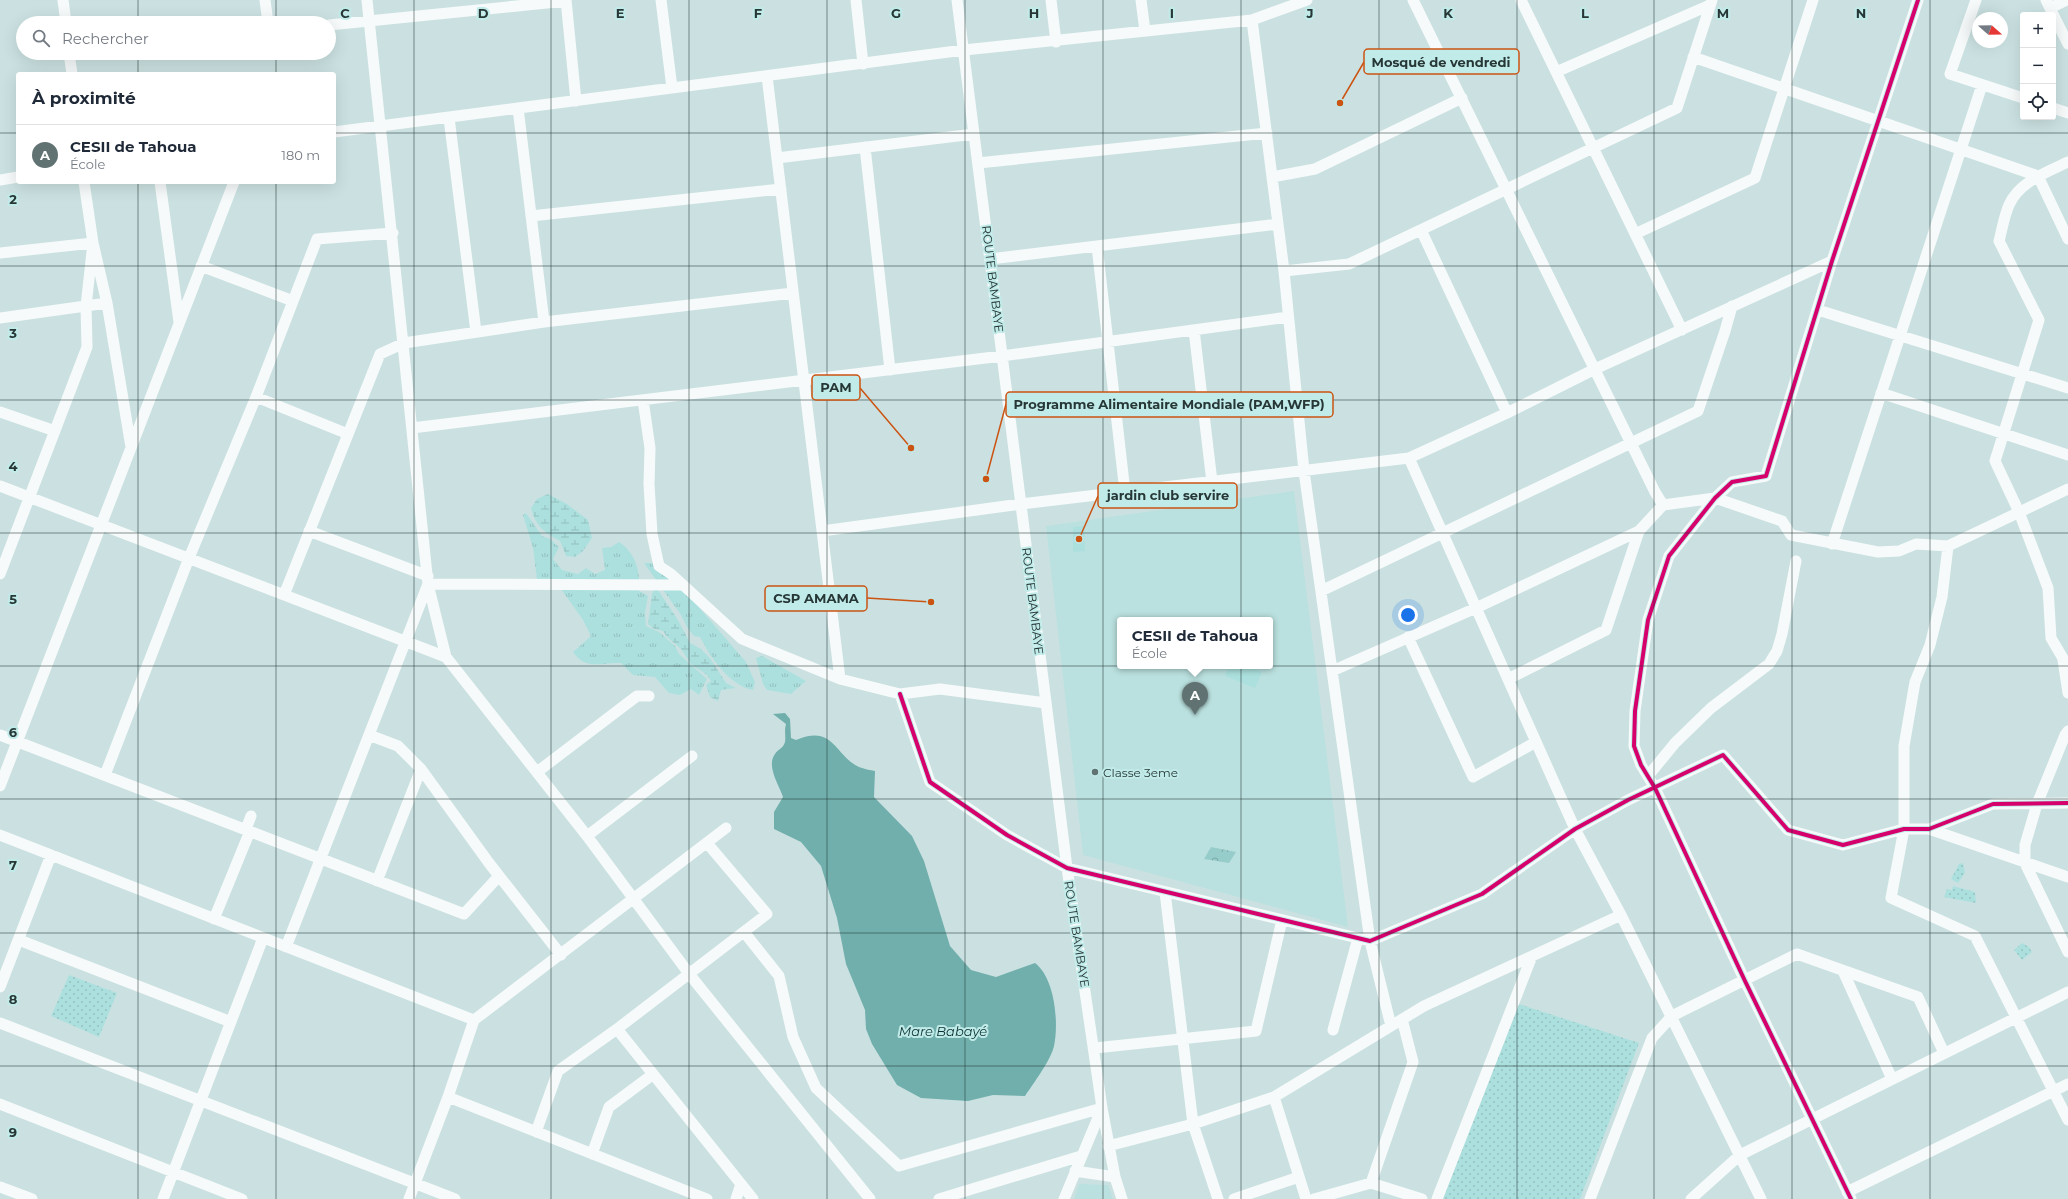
<!DOCTYPE html>
<html lang="fr">
<head>
<meta charset="utf-8">
<style>
  :root { --surface:#fff; --page:#f2f2f3; --text:#1f2937; --muted:#747a83; --line:#e0e1e3; --accent:#607272 }
  body { margin:0; font-family:Montserrat,sans-serif; background:var(--page); color:var(--text) }
  .controls { position:absolute; right:12px; top:12px; display:grid; overflow:hidden; border-radius:4px; box-shadow:0 4px 16px #0002 }
  .controls button { width:36px; height:36px; display:grid; place-items:center; padding:0; border:0; border-bottom:1px solid var(--line); background:var(--surface); color:var(--text); font:20px sans-serif }
  .compass { position:absolute; left:1972px; top:12px; width:36px; height:36px; border-radius:50%; background:var(--surface); box-shadow:0 4px 16px #0002; rotate:110deg }
  .you { position:absolute; left:1408px; top:615px; width:14px; height:14px; margin:-10px; border:3px solid #fff; border-radius:50%; background:#1a73e8; box-shadow:0 0 0 6px #1a73e833 }
  .badge { display:grid; place-items:center; width:26px; height:26px; border-radius:50%; background:var(--accent); color:#fff; font-size:13px; font-weight:700 }
  .pin { position:absolute; translate:-50% -33px; filter:drop-shadow(0 1px 2px #0008) }
  .pin::after { content:''; position:absolute; top:21px; width:14px; height:12px; background:inherit; clip-path:polygon(0 0,100% 0,50% 100%) }
  .popup { position:absolute; left:1117px; top:617px; width:156px; height:52px; box-sizing:border-box; display:grid; place-content:center; border-radius:4px; background:var(--surface); filter:drop-shadow(0 1px 3px #0005); font-size:13px; white-space:nowrap; color:var(--muted) }
  .popup b { font-size:15px; color:var(--text) }
  .popup::after { content:''; position:absolute; left:50%; top:100%; margin-left:-8px; border:8px solid transparent; border-top-color:var(--surface) }
  .list { margin:0; padding:0; list-style:none }
  h2 { display:flex; justify-content:space-between; align-items:center; height:52px; margin:0; padding:0 16px; font-size:17px }
  h2 small { font-size:13px; font-weight:400; color:var(--muted) }
  .list li { display:grid; grid-template-columns:26px 1fr auto; gap:12px; align-items:center; box-sizing:border-box; height:60px; padding:0 16px; border-top:1px solid var(--line) }
  .list b { display:block; font-size:15px; white-space:nowrap }
  .list p { margin:0; font-size:13px; white-space:nowrap; color:var(--muted) }
  .list em { font-size:13px; font-style:normal; color:var(--muted) }
  .icon { flex:none; width:22px; height:22px; fill:none; stroke:currentColor; stroke-width:2; stroke-linecap:round; stroke-linejoin:round }
  .map { position:relative; flex:none; width:2068px; height:1199px; overflow:hidden }
  .search { position:absolute; background:var(--surface); box-shadow:0 4px 16px #0002; left:16px; top:16px; width:320px; height:44px; display:flex; align-items:center; gap:10px; box-sizing:border-box; padding:0 14px; border-radius:22px; color:var(--muted); font-size:15px }
  .panel { position:absolute; background:var(--surface); box-shadow:0 4px 16px #0002; left:16px; top:72px; width:320px; height:112px; border-radius:4px }
  .map>svg:first-child { display:block }
</style>
</head>
<body>
<div class="map">
<svg width="2068" height="1199" viewBox="0 0 2068 1199">
  <defs>
    <pattern id="grass-tufts" width="24" height="20" patternUnits="userSpaceOnUse"><rect width="24" height="20" fill="#ace0de"/><path d="M3 7l-1-3M5 7V3M7 7l1-3M15 17l-1-3M17 17v-4M19 17l1-3" fill="none" stroke="#94c1bf"/></pattern>
    <pattern id="forest-crowns" width="20" height="18" patternUnits="userSpaceOnUse"><rect width="20" height="18" fill="#96ccca"/><path d="M2 6a3 3 0 1 1 6 0M12 15a3 3 0 1 1 6 0" fill="none" stroke="#7aa6a5"/></pattern>
    <pattern id="wetland-marsh" width="20" height="14" patternUnits="userSpaceOnUse"><rect width="20" height="14" fill="#ace0de"/><path d="M1 5h8M5 5V1M11 12h8M15 12V8" fill="none" stroke="#94c1bf"/></pattern>
    <pattern id="park-dots" width="8" height="8" patternUnits="userSpaceOnUse"><rect width="8" height="8" fill="#ace0de"/><path d="M2 2h.1M6 6h.1" fill="none" stroke="#94c1bf" stroke-width="1.8" stroke-linecap="round"/></pattern>
  </defs>
  <rect width="100%" height="100%" fill="#cbe1e1"/>
  <path fill="#bae1df" fill-rule="evenodd" d="M1294 491 1348 927 1083 855 1046 526ZM1120 620H1270V666H1120Z
    M1079 1184 1108 1185 1113 1199H1074Z"/>
  <path fill="url(#grass-tufts)" d="M526 513 542 536 550 539 559 547 553 559 562 570 578 574 586 568 595 574 605 570 602 548 611 547 619 542C634 551 642 572 638 590L648 596 645 613 646 626 659 632 675 646 679 654 707 679 699 695 691 689 680 695 669 693 655 677 633 675 621 663C601 662 586 671 573 652L591 636 583 620 561 589 538 587 533 548 523 515Z
    M644 563H652L677 582 746 662 755 682 753 690C730 686 710 657 700 637L694 636 687 627 681 615Z
    M762 656 806 681 791 694 767 690 763 684 756 658Z"/>
  <path fill="url(#forest-crowns)" d="M1211 847 1236 852 1229 863 1204 859Z"/>
  <path fill="url(#wetland-marsh)" d="M548 494 567 504 588 520 592 538 583 551 575 557 566 556 560 541C544 532 536 527 531 508L537 499Z
    M656 587 678 620 690 643 701 649 710 658 726 683 736 688 721 690 718 701 710 697 706 685 711 681 707 675 691 664 681 649 667 637 663 631 654 629 648 624 652 594Z"/>
  <path fill="url(#park-dots)" d="M1963 863 1965 873 1958 883 1951 879 1959 864Z
    M1953 886 1975 892 1976 903 1944 897 1947 889 1952 890Z
    M2022 943 2029 947 2032 952 2022 960 2014 950Z
    M69 975 117 993 99 1037 51 1016Z
    M1519 1004 1639 1043 1580 1199H1443Z"/>
  <path fill="#ace0de" d="M1084 526 1085 551 1073 552V527Z
    M1229 666H1248L1262 672 1255 688 1225 676Z"/>
  <path fill="#71afad" d="M785 713 790 719 791 738 796 740C834 724 834 755 859 767 864 769 870 770 875 771L874 797 912 836 924 861 950 946 971 970 996 977 1035 963C1055 978 1059 1023 1054 1046 1051 1060 1033 1084 1025 1096L993 1095 968 1101 921 1098 897 1085 872 1044 866 1029 865 1010 846 964 837 918 821 866 801 842 774 829V812L783 797C779 785 766 766 775 754 778 749 783 749 785 742 786 737 784 731 786 724L773 714Z"/>
  <g fill="none" stroke-linecap="round" stroke-linejoin="round">
    <path stroke="#f7fafa" stroke-width="11" d="M63 0 66 23
      M265 0 268 23
      M367 0 428 584 446 657
      M566 0 576 101
      M661 0 672 88
      M856 0 863 64
      M957 0 1067 868 1102 1108 1115 1177 1122 1199
      M1051 0 1056 42
      M1141 0 1145 31
      M1413 0 1655 492 1663 505
      M1521 0 1682 330
      M1976 0 1950 74 2023 98
      M2046 0 2068 44
      M2050 8 2067 0
      M1252 20 1284 271 1304 471 1370 941 1391 1026
      M329 25 566 1
      M69 53 72 74
      M1693 57 2038 176 2068 239
      M1556 72 1710 5
      M767 76 840 679
      M518 108 544 322
      M2053 108 2068 113
      M449 118 476 332
      M334 132 964 50 1252 20 1307 0
      M865 147 890 370
      M777 158 974 134
      M2068 162C2047 172 2019 182 2009 205 2004 216 2002 230 1999 241L2039 320 1995 461 2019 512 2048 588 2051 638 2068 667
      M978 163 1267 133
      M1272 177 1315 169 1462 98
      M0 180 18 177
      M84 182 93 243 107 303 131 447
      M160 182 179 322
      M531 216 781 189
      M1421 230 1507 413
      M1635 234 1755 178 1813 0
      M1097 246 1125 492
      M0 253 93 243 86 306 87 347 0 574
      M990 259 1278 224
      M201 266 293 301
      M1284 271 1349 264 1677 108 1712 0
      M1818 310 2068 388
      M0 318 107 303
      M1194 330 1212 482
      M1881 393 2068 455
      M256 397 348 434
      M643 400 650 448 649 484 652 534 659 566 671 574 742 639 840 679 900 694 940 689 1046 703
      M0 412 55 431
      M412 428 1002 356 1288 317
      M1409 458 1575 829 1621 915 1761 1199
      M0 486 446 657 587 836 690 975 870 1199
      M309 531 428 576
      M822 531 1021 504 1409 458 1507 413 1595 369 1832 261
      M1832 544 1982 85
      M1948 546 1942 597 1930 645 1915 682 1904 746V829L1891 898 1975 936 2068 1120
      M1321 591 1698 411 1725 331 1732 306
      M284 595 380 354 404 343 544 322 793 293
      M1408 637 1473 777 1536 742
      M2063 660 2068 693
      M1332 671 1476 608 1639 531 1663 505 1715 498 1782 521 1791 535 1878 552 1899 551 1916 544 1948 546 2068 489
      M1508 679 1606 630 1639 531
      M900 694 930 782 1007 835 1067 868 1370 941 1482 894 1575 829 1628 800 1723 755 1788 830 1843 845 1904 829H1929L1993 804 2068 803
      M2068 731 2065 735 2037 804 2025 845V863L2068 952
      M0 735 464 914 499 876
      M369 735 398 746 421 769 489 863 561 955
      M537 772 637 696H649
      M105 775 189 558 256 397 317 239 393 233
      M1648 776 1675 743 1711 708 1769 664 1777 651 1782 634 1796 561
      M0 786 234 182
      M246 829 251 816
      M1929 829 2068 877
      M0 835 474 1020
      M587 836 692 756
      M377 881 421 769
      M1165 892 1193 1124 1218 1199
      M214 919 250 831
      M744 932 779 976 793 1037 816 1088 899 1166 1102 1108
      M19 940 231 1022
      M286 947 428 584 683 585
      M1843 971 1892 1079
      M0 987 51 855
      M0 1023 455 1199
      M617 1029 753 1199
      M1333 1030 1358 938
      M1095 1048 1256 1031 1282 920
      M448 1097 707 1199
      M1274 1097 1306 1199
      M0 1104 242 1199
      M536 1132 558 1071 617 1029 767 914 707 843
      M1108 1146 1193 1124 1274 1097 1424 1006 1621 915
      M592 1154 609 1107 652 1075
      M1075 1171 1115 1177
      M1371 1183 1413 1062 1402 1019
      M0 1187 32 1199
      M1847 1192 2068 1084
      M163 1199 263 938
      M409 1199 448 1097 474 1020 726 828
      M736 1199 741 1184
      M939 1199 1081 1156
      M1064 1199 1102 1108
      M1234 1199 1299 1177
      M1314 1199 1371 1183 1422 1199
      M1437 1199 1532 956
      M1590 1199 1652 1038 1672 1016 1797 954 1918 997 1944 1053
      M1691 1199 1740 1155 2068 992
      M1851 1199 1745 981 1655 788 1641 765 1634 746 1635 711 1648 620 1669 556 1715 498 1732 482 1766 476 1832 261 1918 0"/>
    <defs>
      <path id="cycleway" d="M900 694 930 782 1007 835 1067 868 1370 941 1482 894 1575 829 1628 800 1723 755 1788 830 1843 845 1904 829H1929L1993 804 2068 803
        M1851 1199 1745 981 1655 788 1641 765 1634 746 1635 711 1648 620 1669 556 1715 498 1732 482 1766 476 1832 261 1918 0"/>
    </defs>
    <use href="#cycleway" stroke="#c1ebe9" stroke-width="6"/>
    <use href="#cycleway" stroke="#d6006c" stroke-width="4"/>
  </g>
  <path fill="none" stroke="#263736" stroke-width="1" stroke-opacity="0.55" d="M138 0V23M276 0V23M414 0V1199M551 0V1199M689 0V1199M827 0V1199M965 0V1199M1103 0V1199M1241 0V1199M1379 0V1199M1517 0V1199M1654 0V1199M1792 0V1199M1930 0V1199M138 53V74M276 53V74M0 133H18M334 133H2068M138 182V1199M276 182V1199M0 266H2068M0 400H2068M0 533H2068M0 666H2068M0 799H2068M0 933H2068M0 1066H2068"/>
  <circle fill="#607272" stroke="#c1ebe9" stroke-width="1.5" cx="1095" cy="772" r="4"/>
  <g text-anchor="middle" dominant-baseline="central" stroke-width="4" stroke-linejoin="round" paint-order="stroke">
    <g font-size="12" fill="#263736" stroke="#c1ebe9">
      <text transform="translate(993 279) rotate(83)">ROUTE BAMBAYE</text>
      <text transform="translate(1033 601) rotate(83)">ROUTE BAMBAYE</text>
      <text transform="translate(1077 934) rotate(81)">ROUTE BAMBAYE</text>
    </g>
    <g font-size="12" fill="#263736" stroke="#c1ebe9" text-anchor="start">
      <text x="1103" y="772">Classe 3eme</text>
    </g>
    <g font-size="13" font-style="italic" fill="#093130" stroke="#c1ebe9">
      <text x="943" y="1031">Mare Babayé</text>
    </g>
  </g>
  <g font-size="13" text-anchor="middle" font-weight="bold" fill="#263736" stroke="#c1ebe9" stroke-width="4" stroke-linejoin="round" paint-order="stroke">
    <text x="345" y="18">C</text>
    <text x="483" y="18">D</text>
    <text x="620" y="18">E</text>
    <text x="758" y="18">F</text>
    <text x="896" y="18">G</text>
    <text x="1034" y="18">H</text>
    <text x="1172" y="18">I</text>
    <text x="1310" y="18">J</text>
    <text x="1448" y="18">K</text>
    <text x="1585" y="18">L</text>
    <text x="1723" y="18">M</text>
    <text x="1861" y="18">N</text>
    <text x="13" y="204">2</text>
    <text x="13" y="338">3</text>
    <text x="13" y="471">4</text>
    <text x="13" y="604">5</text>
    <text x="13" y="737">6</text>
    <text x="13" y="870">7</text>
    <text x="13" y="1004">8</text>
    <text x="13" y="1137">9</text>
  </g>
  <path fill="none" stroke="#cb5412" stroke-width="1.5" d="M1340 103L1364 62M911 448L860 388M986 479L1006 404M1079 539L1098 496M931 602L867 598"/>
  <g fill="#cb5412" stroke="#c1ebe9" stroke-width="1.5">
    <circle cx="1340" cy="103" r="4"/>
    <circle cx="911" cy="448" r="4"/>
    <circle cx="986" cy="479" r="4"/>
    <circle cx="1079" cy="539" r="4"/>
    <circle cx="931" cy="602" r="4"/>
  </g>
  <g fill="#c1ebe9" stroke="#cb5412" stroke-width="1.5">
    <rect x="1364" y="49" width="155" height="25" rx="4"/>
    <rect x="812" y="375" width="48" height="25" rx="4"/>
    <rect x="1006" y="392" width="327" height="25" rx="4"/>
    <rect x="1098" y="483" width="139" height="25" rx="4"/>
    <rect x="765" y="586" width="102" height="25" rx="4"/>
  </g>
  <g font-size="13" text-anchor="middle" font-weight="bold" fill="#263736">
    <text x="1441" y="67">Mosqué de vendredi</text>
    <text x="836" y="392">PAM</text>
    <text x="1169" y="409">Programme Alimentaire Mondiale (PAM,WFP)</text>
    <text x="1168" y="500">jardin club servire</text>
    <text x="816" y="603">CSP AMAMA</text>
  </g>
</svg>
<div class="controls">
<button>+</button>
<button>−</button>
<button><svg class="icon" aria-label="locate" viewBox="0 0 24 24"><circle cx="12" cy="12" r="6"/><path d="M12 2v4M12 18v4M2 12h4M18 12h4"/></svg></button>
</div>
<svg class="compass" viewBox="-18 -18 36 36"><path d="M0-13l5 13h-10z" fill="#e53935"/><path d="M0 13l5-13h-10z" fill="#747a83"/></svg>
<div class="you"></div>
<div class="pin badge" style="left:1195px;top:715px">A</div>
<div class="popup"><b>CESII de Tahoua</b>École</div>
<div class="search"><svg class="icon" aria-label="search" viewBox="0 0 24 24"><circle cx="10" cy="10" r="6"/><path d="M15 15l6 6"/></svg>Rechercher</div>
<section class="panel">
<h2>À proximité<small></small></h2>
<ul class="list">
<li><span class="badge">A</span><div><b>CESII de Tahoua</b><p>École</p></div><em>180 m</em></li>
</ul>
</section>
</div>
</body>
</html>
